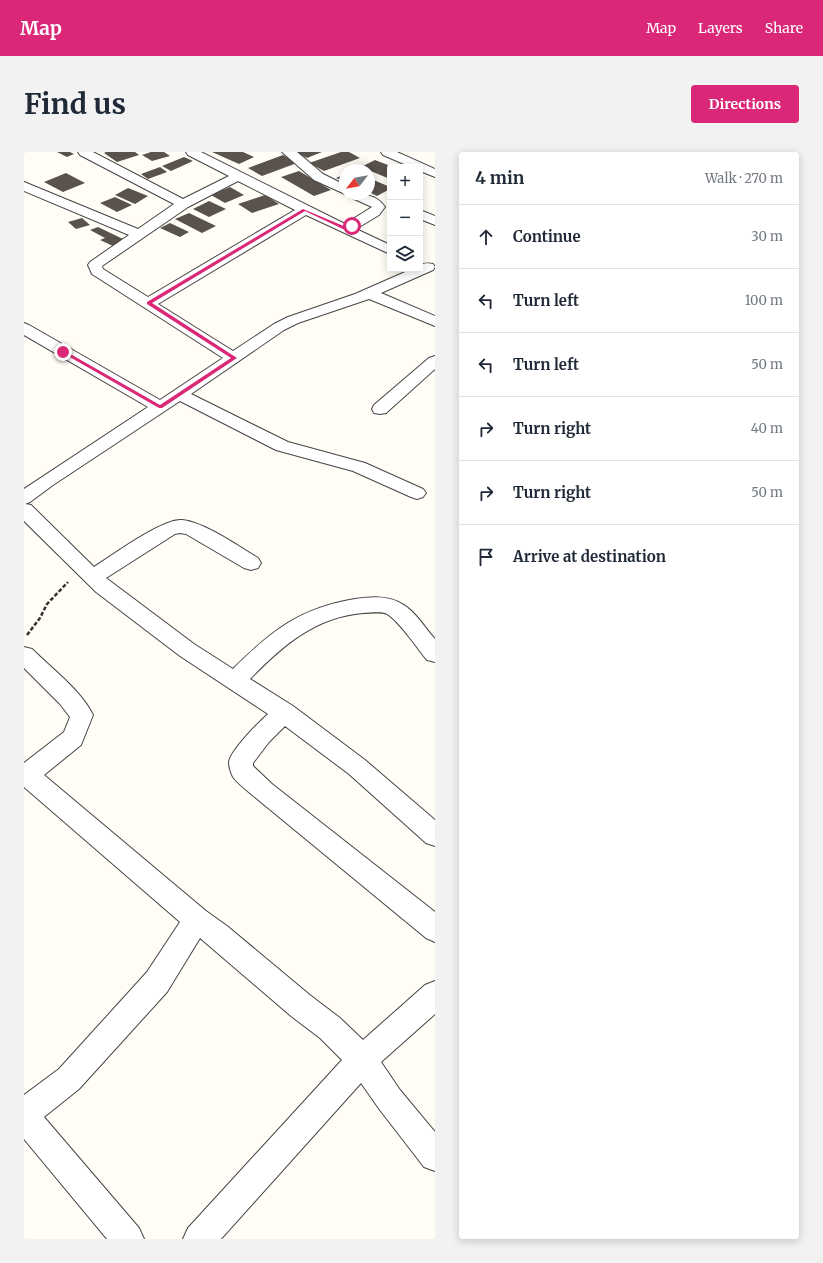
<!DOCTYPE html>
<html lang="en">
<head>
<meta charset="utf-8">
<style>
  :root { --surface:#fff; --page:#f2f2f3; --text:#1f2937; --muted:#747a83; --line:#e0e1e3; --accent:#db2777 }
  body { margin:0; font-family:Merriweather,serif; background:var(--page); color:var(--text) }
  .controls { position:absolute; right:12px; top:12px; display:grid; overflow:hidden; border-radius:4px; box-shadow:0 2px 10px #0003 }
  .controls button { width:36px; height:36px; display:grid; place-items:center; padding:0; border:0; border-bottom:1px solid var(--line); background:var(--surface); color:var(--text); font:20px sans-serif }
  .compass { position:absolute; left:315px; top:12px; width:36px; height:36px; border-radius:50%; background:var(--surface); box-shadow:0 2px 10px #0003; rotate:239deg }
  .stop { position:absolute; width:12px; height:12px; margin:-9px; border:3px solid #db2777; border-radius:50%; background:#fff }
  .stop.end { background:#db2777; border-color:#fff; box-shadow:0 1px 4px #0008 }
  .list { margin:0; padding:0; list-style:none }
  h2 { display:flex; justify-content:space-between; align-items:center; height:52px; margin:0; padding:0 16px; font-size:17px }
  h2 small { font-size:13px; font-weight:400; color:var(--muted) }
  .list li { display:grid; grid-template-columns:26px 1fr auto; gap:12px; align-items:center; box-sizing:border-box; height:64px; padding:0 16px; border-top:1px solid var(--line) }
  .list b { display:block; font-size:15px; white-space:nowrap }
  .list em { font-size:13px; font-style:normal; color:var(--muted) }
  .icon { flex:none; width:22px; height:22px; fill:none; stroke:currentColor; stroke-width:2; stroke-linecap:round; stroke-linejoin:round }
  .map { position:relative; flex:none; width:411px; height:1087px; overflow:hidden; border-radius:4px }
  header { display:flex; align-items:center; gap:24px; box-sizing:border-box; height:56px; padding:0 20px; background:var(--accent); color:#fff }
  header strong { font-size:19px }
  nav { display:flex; gap:22px; margin-inline-start:auto; font-size:14px }
  .intro { display:flex; align-items:center; justify-content:space-between; box-sizing:border-box; height:96px; padding:0 24px }
  h1 { margin:0; font-size:28px }
  .button { padding:10px 18px; border-radius:4px; background:var(--accent); color:#fff; font-size:14px; font-weight:700 }
  main { display:flex; gap:24px; padding:0 24px }
  aside { flex:1; background:var(--surface); border-radius:4px; box-shadow:0 2px 10px #0003 }
  .map>svg:first-child { display:block }
</style>
</head>
<body>
<header>
<strong>Map</strong>
<nav><a>Map</a><a>Layers</a><a>Share</a></nav>
</header>
<div class="intro"><h1>Find us</h1><a class="button">Directions</a></div>
<main>
<div class="map">
<svg width="411" height="1087" viewBox="0 0 411 1087">
  <rect width="100%" height="100%" fill="#fffdf5"/>
  <path fill="#5a524d" d="M33 0H46L50 2 43 5Z
    M82 0H111L115 3 93 10 80 1Z
    M127 0H140L146 4 128 9 118 3Z
    M188 0H219L230 5 215 12Z
    M271 0H298L283 6Z
    M317 0H325L336 6 300 19 285 11Z
    M259 3 273 11 238 24 224 16Z
    M160 5 169 9 147 19 138 14Z
    M351 8 369 15H366V27L337 15Z
    M136 15 143 20 124 27 117 22Z
    M275 19 307 38 290 44 257 25Z
    M42 21 61 31 39 40 20 30Z
    M321 22V30L312 26Z
    M345 26 366 35V37L353 44 345 40Z
    M206 35 220 43 201 51 187 43Z
    M104 36 124 44 111 52 91 43Z
    M241 43 255 52 228 61 214 52Z
    M91 45 108 53 93 60 76 51Z
    M185 49 202 57 185 65 169 57Z
    M165 61 192 74 178 81 151 67Z
    M58 66 66 73 52 77 44 70Z
    M146 71 165 80 156 85 136 76Z
    M74 75 101 88 89 94 76 88 81 86 66 78Z"/>
  <g fill="none" stroke-linecap="round" stroke-linejoin="round">
    <defs>
      <path id="minor" d="M54 0H69L159 47 205 24 164 3 162 0H177L321 72 348 55 326 45 324 42C338 42 353 42 361 55L355 63 332 77 366 93V102L282 63 134 152 209 199 250 172 264 165 331 142 388 117H396V113C401 111 404 111 409 112L411 115 409 118 357 141 411 164V174L345 147 274 171 260 178 167 242 264 290 341 311 399 337 402 341 399 345 393 347 387 345 329 319 252 298 156 249 29 333 6 350 1 352 7 353 70 415C87 404 139 366 158 368 180 370 214 394 234 406L237 411 234 416 227 418 220 416 162 382 156 381 151 382 82 426 170 492 209 517C247 479 276 456 331 447 346 445 364 443 378 452 391 459 401 476 411 487V510L403 508C394 497 375 469 363 462 357 459 346 461 339 461 291 465 258 494 226 527L269 554 341 608 411 668V694L402 691 325 622 261 574 245 590 229 611V614L248 632 411 760V790L402 786 232 646C225 640 215 633 209 625 207 621 205 615 205 610 207 598 235 570 244 562L156 504 72 440 0 369V337L124 255 0 183V171L5 173 136 248 199 206 68 122 64 113 66 110 105 83 0 39V30L114 77 150 52 56 3ZM214 29 271 58 124 145 79 117 78 114 164 55Z
        M258 0H273L299 22 321 33V42L290 28Z
        M357 0H373L411 17V25L396 19V15H387L359 3Z
        M396 58 411 64V73L396 67Z
        M411 204V217L362 261 356 262 350 261 348 257 350 253 405 206Z
        M0 495 8 497C27 516 57 538 69 563L57 593 20 623 182 759 203 774 287 844 316 866 339 888 401 833 411 829V862L357 910 376 938 411 980V1019L400 1015 356 958 337 931 197 1087H159L164 1076 318 908 296 886 267 864 176 786 143 840 55 937 20 965 115 1076 120 1087H83L0 987V943L35 917 123 820 156 770 0 635V611L40 580 46 565 36 552 0 516Z"/>
    </defs>
    <use href="#minor" stroke="#444" stroke-width="2"/>
    <path stroke="#333" stroke-width="2.5" stroke-dasharray="4 2" stroke-linecap="butt" d="M3 483 16 466 23 452 44 430"/>
    <use href="#minor" fill="#fff" fill-rule="evenodd"/>
  </g>
  <path fill="#db2777" d="M279 57 322 75 328 73 330 74 321 78 281 59 128 151 213 206 138 256H135L37 200 41 199 136 253 207 206 123 152V150Z"/>
</svg>
<div class="controls">
<button>+</button>
<button>−</button>
<button><svg class="icon" aria-label="layers" viewBox="0 0 24 24"><path d="M12 4l9 5-9 5-9-5zM3 14l9 5 9-5"/></svg></button>
</div>
<svg class="compass" viewBox="-18 -18 36 36"><path d="M0-13l5 13h-10z" fill="#e53935"/><path d="M0 13l5-13h-10z" fill="#747a83"/></svg>
<div class="stop" style="left:328px;top:74px"></div>
<div class="stop end" style="left:39px;top:200px"></div>
</div>
<aside>
<h2>4 min<small>Walk · 270 m</small></h2>
<ul class="list">
<li><svg class="icon" aria-label="ahead" viewBox="0 0 24 24"><path d="M12 20V5M6 11l6-6 6 6"/></svg><div><b>Continue</b></div><em>30 m</em></li>
<li><svg class="icon" aria-label="left" viewBox="0 0 24 24"><path d="M17 20v-9H6M10 6l-5 5 5 5"/></svg><div><b>Turn left</b></div><em>100 m</em></li>
<li><svg class="icon" aria-label="left" viewBox="0 0 24 24"><path d="M17 20v-9H6M10 6l-5 5 5 5"/></svg><div><b>Turn left</b></div><em>50 m</em></li>
<li><svg class="icon" aria-label="right" viewBox="0 0 24 24"><path d="M7 20v-9h11M14 6l5 5-5 5"/></svg><div><b>Turn right</b></div><em>40 m</em></li>
<li><svg class="icon" aria-label="right" viewBox="0 0 24 24"><path d="M7 20v-9h11M14 6l5 5-5 5"/></svg><div><b>Turn right</b></div><em>50 m</em></li>
<li><svg class="icon" aria-label="arrive" viewBox="0 0 24 24"><path d="M6 21V4h12l-3 4 3 4H6"/></svg><div><b>Arrive at destination</b></div></li>
</ul>
</aside>
</main>
</body>
</html>
